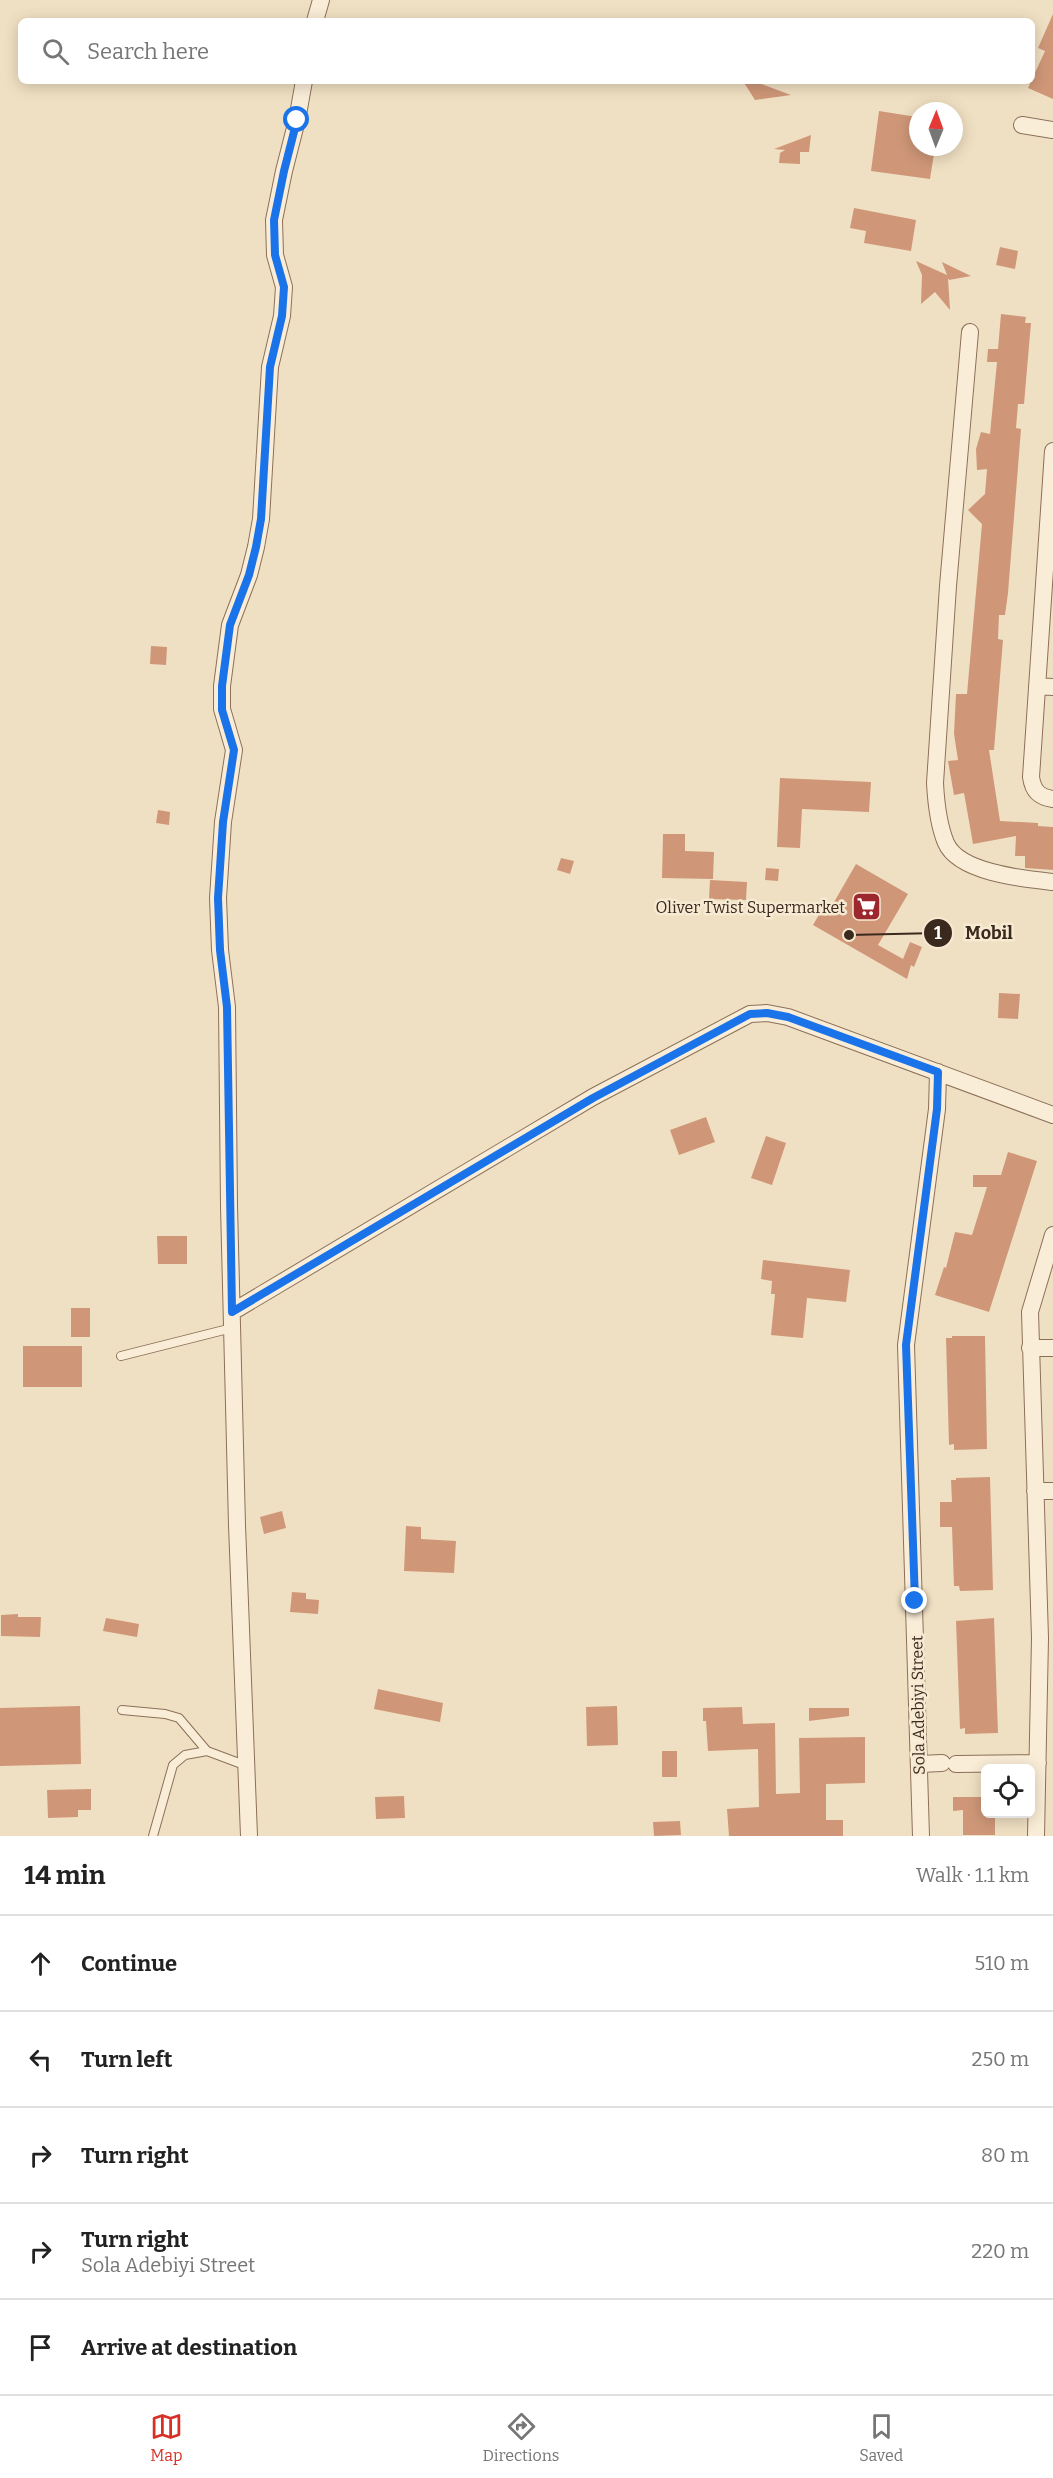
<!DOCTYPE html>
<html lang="en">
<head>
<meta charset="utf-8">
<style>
  :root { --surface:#fff; --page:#f6f6f6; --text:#222; --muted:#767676; --line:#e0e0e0; --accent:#d93025 }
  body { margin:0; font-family:Bitter,serif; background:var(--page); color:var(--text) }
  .controls { position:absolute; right:18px; bottom:18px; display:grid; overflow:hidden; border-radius:9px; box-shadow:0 3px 15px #0003 }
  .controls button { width:54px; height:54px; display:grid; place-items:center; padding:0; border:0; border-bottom:2px solid var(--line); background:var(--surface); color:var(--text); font:30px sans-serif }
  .compass { position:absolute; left:909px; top:102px; width:54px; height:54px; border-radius:50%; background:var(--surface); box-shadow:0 3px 15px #0003; rotate:1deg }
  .stop { position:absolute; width:18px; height:18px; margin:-14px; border:4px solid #1a73e8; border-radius:50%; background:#fff }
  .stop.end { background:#1a73e8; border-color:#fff; box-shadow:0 2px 6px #0008 }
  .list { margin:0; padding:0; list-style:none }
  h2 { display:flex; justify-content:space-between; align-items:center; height:78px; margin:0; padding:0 24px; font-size:26px }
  h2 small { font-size:20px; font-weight:400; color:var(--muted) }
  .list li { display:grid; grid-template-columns:39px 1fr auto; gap:18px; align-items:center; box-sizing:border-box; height:96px; padding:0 24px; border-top:2px solid var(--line) }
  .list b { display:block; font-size:22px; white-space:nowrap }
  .list p { margin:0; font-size:20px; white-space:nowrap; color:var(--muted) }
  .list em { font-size:20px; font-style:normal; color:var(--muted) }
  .icon { flex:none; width:33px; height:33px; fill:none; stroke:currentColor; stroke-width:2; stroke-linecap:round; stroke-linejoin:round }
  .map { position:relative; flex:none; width:1053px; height:1836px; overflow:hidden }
  .search { position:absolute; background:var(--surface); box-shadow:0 3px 15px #0003; left:18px; right:18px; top:18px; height:66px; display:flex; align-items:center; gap:15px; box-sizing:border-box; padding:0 21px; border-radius:9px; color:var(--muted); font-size:22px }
  .sheet { height:558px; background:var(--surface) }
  nav { display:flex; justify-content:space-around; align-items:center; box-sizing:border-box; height:84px; border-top:2px solid var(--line); background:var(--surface); font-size:16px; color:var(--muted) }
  nav a { display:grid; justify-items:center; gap:3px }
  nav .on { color:var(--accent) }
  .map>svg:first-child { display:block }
</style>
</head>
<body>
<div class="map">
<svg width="1053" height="1836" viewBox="0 0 1053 1836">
  <rect width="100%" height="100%" fill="#f0e0c3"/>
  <path fill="#cf9778" d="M1053 14V99L1028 88 1045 51 1038 48Z
    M743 81H753L791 95 755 100Z
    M879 111 917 117 913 143 918 144V147H935L930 179 871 171Z
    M811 135 809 152H800V164L779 163 780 153 785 150 774 149Z
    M854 208 916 220 911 251 864 243 866 231 850 228Z
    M1000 247 1018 251 1015 269 996 265Z
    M916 261 947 275 942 262 971 276 949 280 948 278 950 310 935 292 921 304 922 275Z
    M1001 314 1026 317 1025 323H1031L1024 404H1018L1016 428 1021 429 1008 593 1005 615H999L998 639 1003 640 994 750H989L1000 821 1038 823V826L1053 827V870L1025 868V856H1015L1016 836 973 844 964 793 954 795 948 761 958 760 954 734 956 694H967L982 524 968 510 985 494 987 469 977 470 976 449 981 432 990 434 997 362H987L988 349H998Z
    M151 646 167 647 166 665 150 664Z
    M780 778 871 782 869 812 802 809 800 848 777 847Z
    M158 810 170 812 169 825 156 823Z
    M663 834H685V851L714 852 713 879 662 878Z
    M561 858 574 861 570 874 557 870Z
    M856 864 908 894 878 945 903 959 910 942 922 947 914 967 911 965 907 979 813 925 820 913 826 916Z
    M766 868 779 869 778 881 765 880Z
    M710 880 747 882 746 900 709 899Z
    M999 993 1020 994 1018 1019 998 1018Z
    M706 1117 715 1142 679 1155 670 1130Z
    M766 1136 786 1143 772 1185 751 1178Z
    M1008 1152 1037 1161 989 1312 935 1295 944 1267 946 1268 955 1232 972 1235 987 1187H973V1175H1001Z
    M157 1236H187V1264H158Z
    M763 1260 850 1270 846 1302 807 1298 803 1338 771 1335 775 1294H771L772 1281 761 1279Z
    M71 1308H90V1337H71Z
    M952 1336H985L987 1449 954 1450V1444L949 1445 946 1338H952Z
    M23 1346H82V1387H23Z
    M990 1477 993 1590 960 1591 959 1586H954L952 1527H940V1502H952L951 1480H956V1478Z
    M282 1511 286 1528 264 1534 260 1517Z
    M406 1526 421 1527V1539L456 1541 454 1573 404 1571Z
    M292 1592 306 1593V1599L319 1600 318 1614 290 1612Z
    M18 1614V1617H41L40 1637 1 1636V1615Z
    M106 1618 139 1624 137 1637 103 1631Z
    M994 1618 998 1733 965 1734V1728L960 1729 956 1621Z
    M378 1689 443 1703 440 1722 374 1709Z
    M80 1706 81 1764 0 1766V1708Z
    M617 1706 618 1745 587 1746 586 1707Z
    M742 1707 743 1724 775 1723 776 1794 800 1793 799 1738 865 1737V1783L826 1784V1820H843V1836H729L727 1809 759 1807 758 1749 708 1751 706 1721H703V1708Z
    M809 1708H849V1716L809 1721Z
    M662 1751H677V1777H662Z
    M91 1789V1810H78V1817L48 1818 47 1790Z
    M404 1796 405 1818 376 1819 375 1797Z
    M953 1797H986V1814H995V1835H963V1810L953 1811Z
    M680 1821 681 1835 654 1836 653 1822Z"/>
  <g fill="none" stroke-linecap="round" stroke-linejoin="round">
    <defs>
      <path id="service" d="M121 1356 232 1328
        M122 1710 165 1714 179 1718 207 1751
        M153 1836 173 1765 185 1755 207 1751 247 1766"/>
      <path id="minor" d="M315 21 321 0
        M1022 125 1053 130
        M970 332 948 586 935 783C936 802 938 824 946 843 959 873 1025 879 1053 882
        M1053 451 1031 777C1033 791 1039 797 1053 799
        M1037 686 1053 687
        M232 1312 593 1097 750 1014 767 1013 788 1017 1053 1115
        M1030 1348H1053
        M1035 1491H1053
        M919 1764 942 1763
        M956 1764 1038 1763
        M249 1836 237 1525 229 1206 227 1007 220 950 218 898 223 822 234 750 222 709V686L230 625 249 575 256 547 261 519 270 367 282 316 284 287 275 255 274 220 284 171 297 120 304 81
        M921 1836 906 1345 937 1109 938 1072
        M1036 1836 1040 1638 1030 1312 1053 1235"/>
    </defs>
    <use href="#service" stroke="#8b7059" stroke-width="10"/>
    <use href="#minor" stroke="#8b7059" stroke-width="18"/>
    <use href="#service" stroke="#faedd7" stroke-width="8"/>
    <use href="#minor" stroke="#faedd7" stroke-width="16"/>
  </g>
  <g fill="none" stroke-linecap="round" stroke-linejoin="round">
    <path stroke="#1a73e8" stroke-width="8" d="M297 120 284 171 274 220 275 255 284 287 282 316 270 367 261 519 256 547 249 575 230 625 222 686V710L234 750 223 822 218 898 220 950 227 1007 232 1312 593 1098 750 1014 767 1013 788 1017 938 1072 937 1109 906 1345 915 1601"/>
  </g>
  <defs>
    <symbol id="supermarket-square" viewBox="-11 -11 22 22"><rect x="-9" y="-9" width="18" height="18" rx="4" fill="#9c272f" stroke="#f7ead3"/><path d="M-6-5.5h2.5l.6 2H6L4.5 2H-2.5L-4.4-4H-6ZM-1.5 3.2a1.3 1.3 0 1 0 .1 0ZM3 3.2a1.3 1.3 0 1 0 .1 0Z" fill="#fff"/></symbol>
  </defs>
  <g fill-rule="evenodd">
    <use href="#supermarket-square" x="850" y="890" width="33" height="33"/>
  </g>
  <g text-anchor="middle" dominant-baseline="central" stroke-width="5" stroke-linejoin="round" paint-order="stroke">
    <g font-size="16" fill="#3a2a1e" stroke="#f7ead3" text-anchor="end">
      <text x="845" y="907">Oliver Twist Supermarket</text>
    </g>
    <g font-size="16" fill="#3a2a1e" stroke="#f7ead3">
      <text transform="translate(918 1705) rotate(-91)">Sola Adebiyi Street</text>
    </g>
  </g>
  <path fill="none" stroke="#3a2a1e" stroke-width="2" d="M849 935L938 933"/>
  <g fill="#3a2a1e" stroke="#f7ead3" stroke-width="2">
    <circle cx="849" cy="935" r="6"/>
    <circle cx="938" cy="933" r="15"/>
  </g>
  <g font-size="18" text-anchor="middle" font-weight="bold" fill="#fff">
    <text x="938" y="939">1</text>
  </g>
  <g font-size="18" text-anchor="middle" font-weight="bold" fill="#3a2a1e" stroke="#f7ead3" stroke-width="5" stroke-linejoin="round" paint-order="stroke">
    <text x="989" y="939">Mobil</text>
  </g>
</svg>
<div class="controls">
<button><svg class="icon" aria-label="locate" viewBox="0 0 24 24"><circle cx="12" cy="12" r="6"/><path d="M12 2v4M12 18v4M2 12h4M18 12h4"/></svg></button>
</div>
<svg class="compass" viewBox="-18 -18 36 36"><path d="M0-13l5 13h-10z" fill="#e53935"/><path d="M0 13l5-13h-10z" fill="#767676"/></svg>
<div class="stop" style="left:297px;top:120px"></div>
<div class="stop end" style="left:915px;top:1601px"></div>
<div class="search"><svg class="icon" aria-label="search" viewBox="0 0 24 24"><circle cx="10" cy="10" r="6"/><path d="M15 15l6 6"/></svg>Search here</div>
</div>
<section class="sheet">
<h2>14 min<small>Walk · 1.1 km</small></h2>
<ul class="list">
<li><svg class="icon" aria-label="ahead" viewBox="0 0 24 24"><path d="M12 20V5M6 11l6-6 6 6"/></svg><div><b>Continue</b></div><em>510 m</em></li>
<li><svg class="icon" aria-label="left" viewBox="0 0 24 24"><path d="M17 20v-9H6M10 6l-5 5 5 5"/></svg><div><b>Turn left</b></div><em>250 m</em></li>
<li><svg class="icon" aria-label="right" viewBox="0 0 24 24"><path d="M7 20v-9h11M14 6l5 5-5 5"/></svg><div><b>Turn right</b></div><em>80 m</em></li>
<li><svg class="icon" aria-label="right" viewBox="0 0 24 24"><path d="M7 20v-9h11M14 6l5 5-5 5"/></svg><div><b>Turn right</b><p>Sola Adebiyi Street</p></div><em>220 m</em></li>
<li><svg class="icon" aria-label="arrive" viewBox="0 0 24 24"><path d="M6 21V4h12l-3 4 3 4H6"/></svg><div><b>Arrive at destination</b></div></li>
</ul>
</section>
<nav>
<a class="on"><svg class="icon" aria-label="map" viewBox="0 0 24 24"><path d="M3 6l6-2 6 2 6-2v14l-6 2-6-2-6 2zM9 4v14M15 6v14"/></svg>Map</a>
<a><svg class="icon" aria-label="directions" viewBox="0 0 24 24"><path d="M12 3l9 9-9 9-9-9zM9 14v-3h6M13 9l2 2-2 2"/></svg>Directions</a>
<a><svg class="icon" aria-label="saved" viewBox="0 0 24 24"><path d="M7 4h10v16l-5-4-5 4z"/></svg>Saved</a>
</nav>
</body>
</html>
